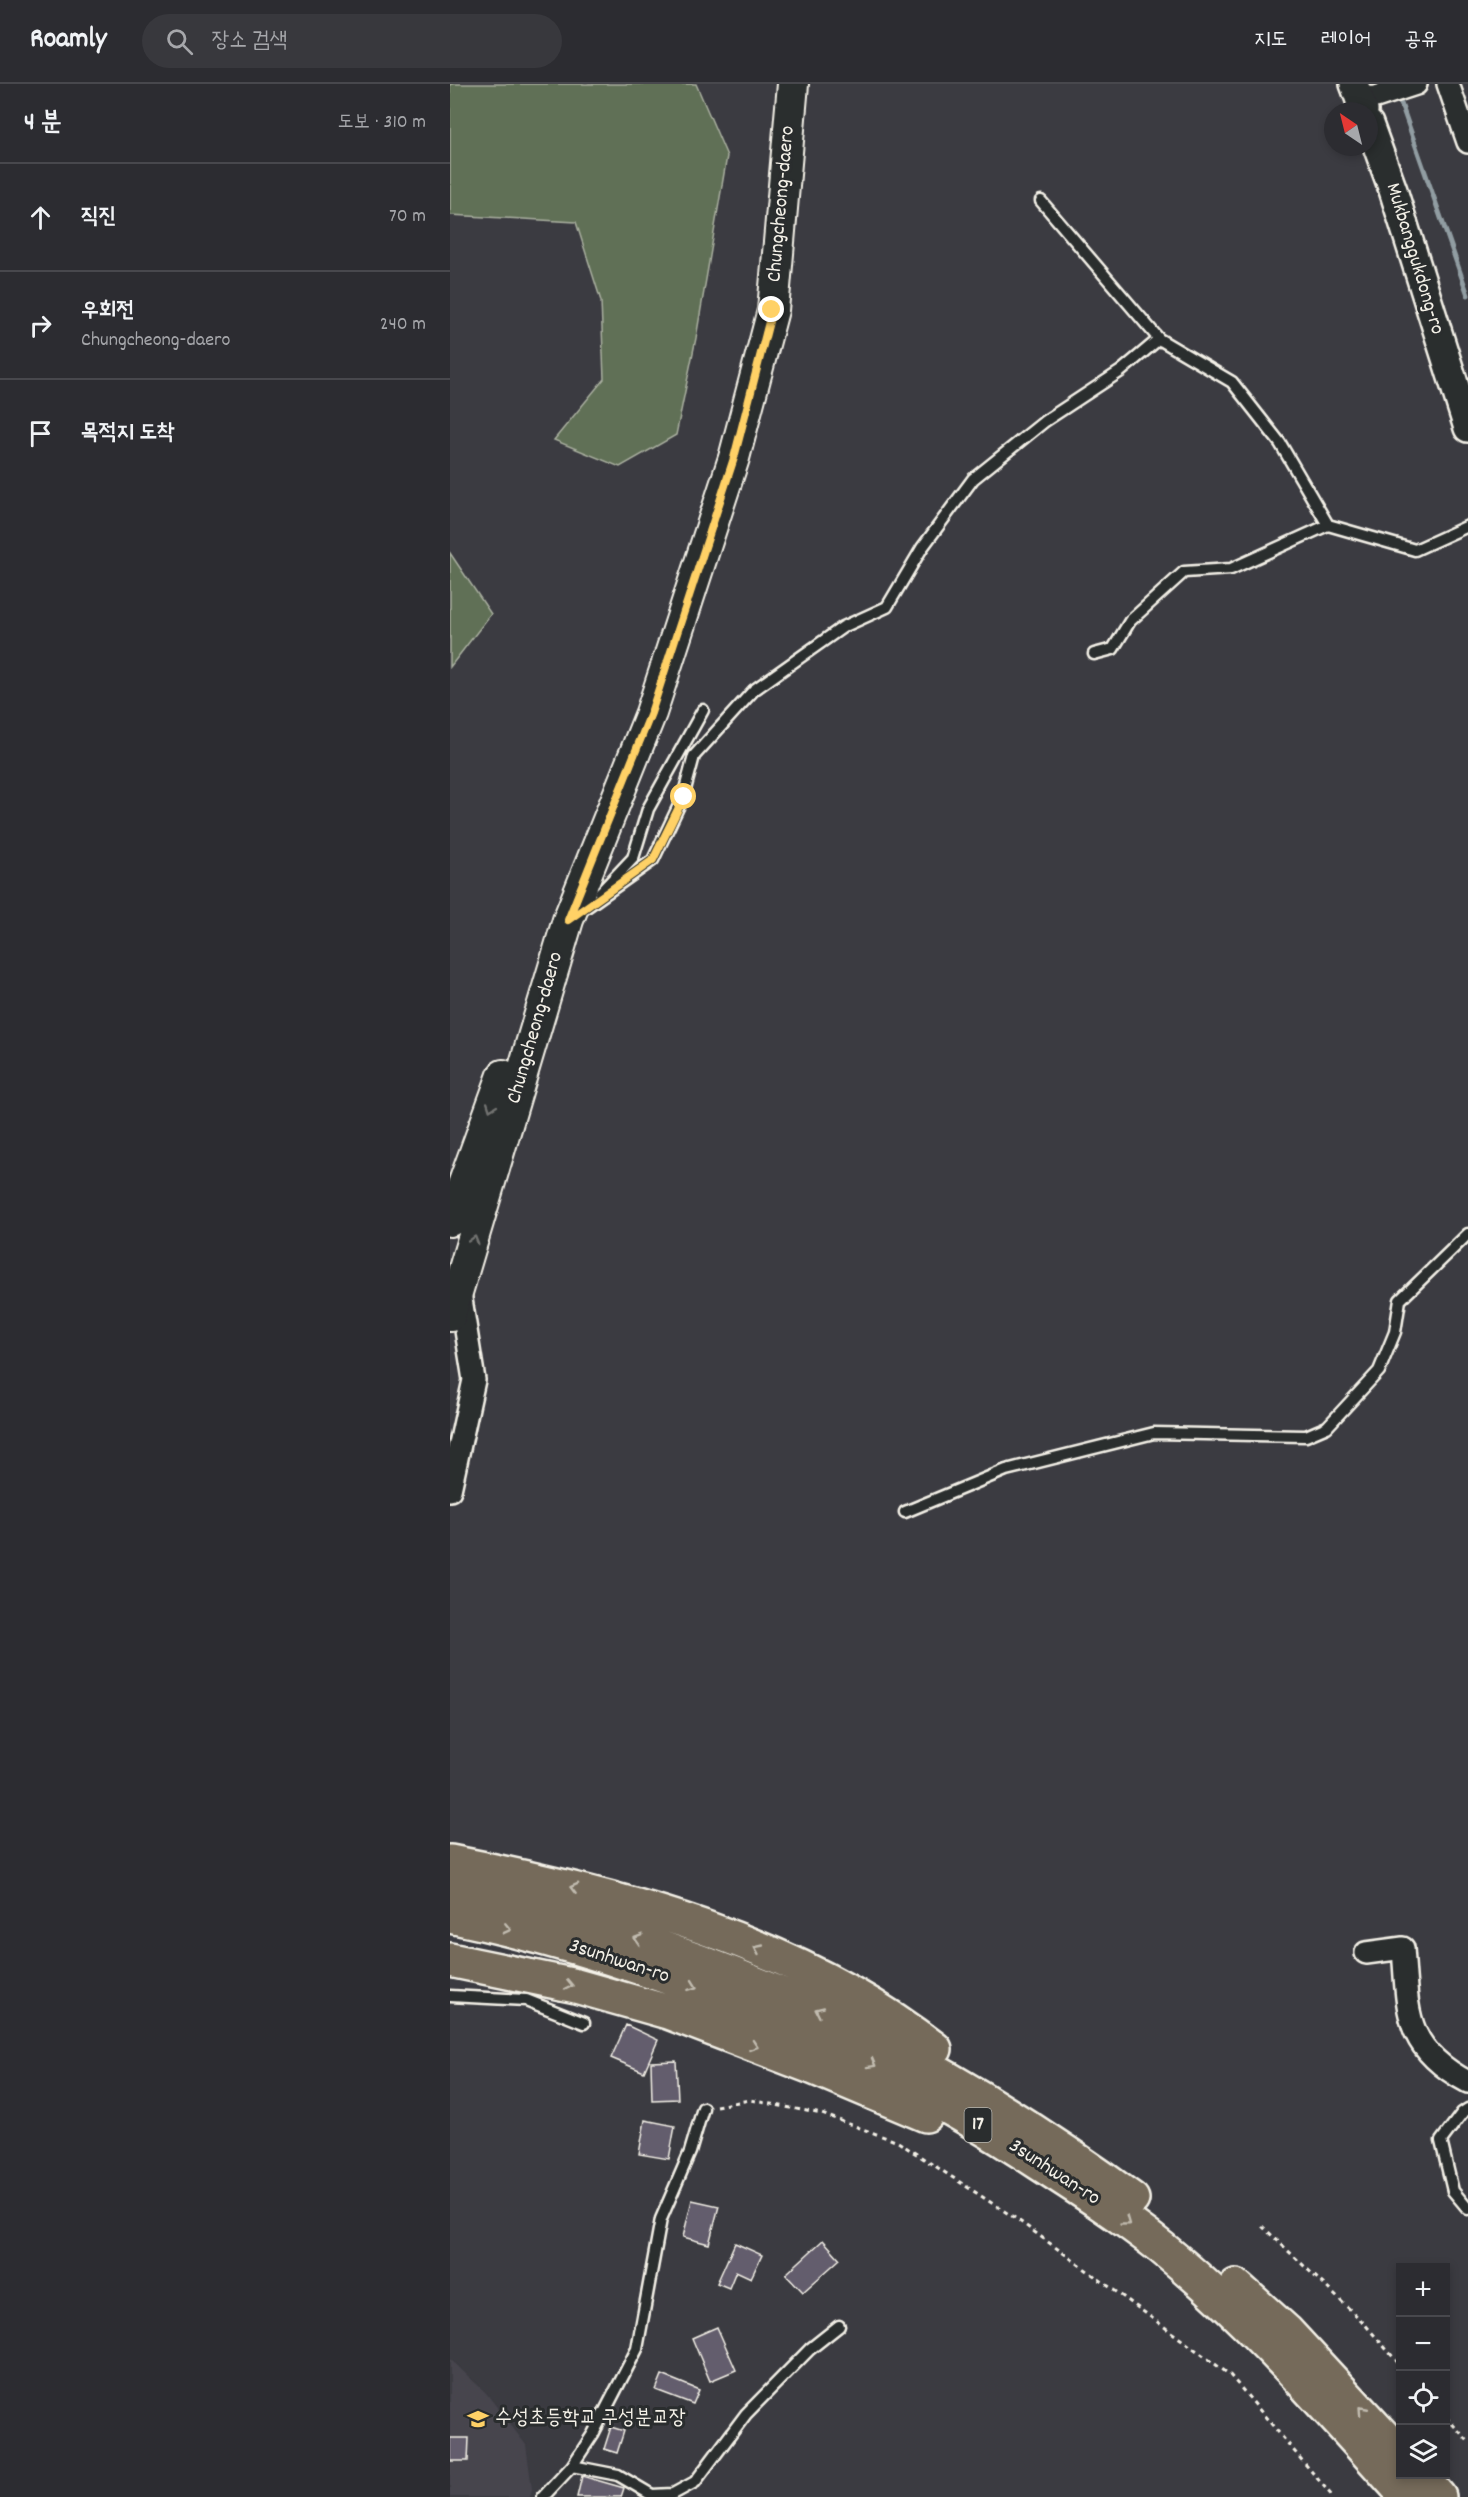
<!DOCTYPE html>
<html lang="ko">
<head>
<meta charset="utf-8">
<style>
  :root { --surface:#2c2c31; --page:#38383d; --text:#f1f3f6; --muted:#a6a7ab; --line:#48484d }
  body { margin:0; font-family:Dekko,"Poor Story",sans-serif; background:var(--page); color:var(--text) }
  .controls { position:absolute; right:18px; bottom:18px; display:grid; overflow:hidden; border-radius:0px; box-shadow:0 3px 9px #0003 }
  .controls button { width:54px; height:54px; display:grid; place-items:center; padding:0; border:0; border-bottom:2px solid var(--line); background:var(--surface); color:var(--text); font:30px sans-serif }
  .compass { position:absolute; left:874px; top:18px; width:54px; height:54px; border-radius:50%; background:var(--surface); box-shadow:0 3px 9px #0003; rotate:325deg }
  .stop { position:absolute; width:18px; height:18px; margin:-14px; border:4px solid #ffd166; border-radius:50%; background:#fff }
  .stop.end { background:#ffd166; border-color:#fff; box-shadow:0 2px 6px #0008 }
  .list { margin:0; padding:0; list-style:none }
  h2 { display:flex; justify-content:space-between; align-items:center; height:78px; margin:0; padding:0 24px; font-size:26px }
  h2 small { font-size:20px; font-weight:400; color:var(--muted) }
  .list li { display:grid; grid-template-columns:39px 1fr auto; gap:18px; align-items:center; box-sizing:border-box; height:108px; padding:0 24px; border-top:2px solid var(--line) }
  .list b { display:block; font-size:22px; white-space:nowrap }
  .list p { margin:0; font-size:20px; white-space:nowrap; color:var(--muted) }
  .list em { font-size:20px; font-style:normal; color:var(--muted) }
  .icon { flex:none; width:33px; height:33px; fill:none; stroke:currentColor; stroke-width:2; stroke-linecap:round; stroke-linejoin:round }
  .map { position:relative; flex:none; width:1018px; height:2413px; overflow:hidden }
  header { display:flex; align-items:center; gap:36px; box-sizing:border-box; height:84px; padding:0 30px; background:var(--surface); border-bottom:2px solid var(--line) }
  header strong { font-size:28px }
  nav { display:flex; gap:33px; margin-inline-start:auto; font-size:21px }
  .search { width:420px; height:54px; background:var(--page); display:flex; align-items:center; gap:15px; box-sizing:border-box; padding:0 21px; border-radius:33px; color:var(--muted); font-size:22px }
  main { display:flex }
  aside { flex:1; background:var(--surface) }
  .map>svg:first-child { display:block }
</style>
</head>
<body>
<header>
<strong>Roamly</strong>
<div class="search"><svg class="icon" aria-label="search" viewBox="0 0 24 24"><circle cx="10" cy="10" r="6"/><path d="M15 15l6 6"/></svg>장소 검색</div>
<nav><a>지도</a><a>레이어</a><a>공유</a></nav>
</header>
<main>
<aside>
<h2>4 분<small>도보 · 310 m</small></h2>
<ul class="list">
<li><svg class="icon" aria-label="ahead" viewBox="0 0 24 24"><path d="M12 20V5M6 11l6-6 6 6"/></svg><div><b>직진</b></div><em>70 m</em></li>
<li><svg class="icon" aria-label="right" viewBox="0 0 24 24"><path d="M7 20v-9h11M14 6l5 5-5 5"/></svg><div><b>우회전</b><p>Chungcheong-daero</p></div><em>240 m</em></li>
<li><svg class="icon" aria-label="arrive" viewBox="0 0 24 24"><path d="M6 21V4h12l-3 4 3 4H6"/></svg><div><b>목적지 도착</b></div></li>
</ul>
</aside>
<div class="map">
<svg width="1018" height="2413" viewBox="0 0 1018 2413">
  <rect width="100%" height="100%" fill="#3b3b41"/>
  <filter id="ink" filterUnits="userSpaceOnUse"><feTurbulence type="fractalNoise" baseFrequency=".0167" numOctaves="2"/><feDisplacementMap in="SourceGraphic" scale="12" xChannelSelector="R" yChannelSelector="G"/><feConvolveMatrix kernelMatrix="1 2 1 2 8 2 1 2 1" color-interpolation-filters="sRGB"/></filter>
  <g filter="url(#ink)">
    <path fill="#47454e" d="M0 2275 36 2309 76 2361 82 2405 80 2413H0Z"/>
    <path fill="#606f57" stroke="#aab0a0" stroke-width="1.5" d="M0 0H246L277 72 246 254 226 351 170 383 104 356 154 295 151 217 126 138 0 131Z
      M0 469 41 530 0 583Z"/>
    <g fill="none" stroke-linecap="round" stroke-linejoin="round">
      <path stroke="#919da2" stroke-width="5" d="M948 11 1018 211"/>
    </g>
    <path fill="#645d6d" stroke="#f4f1e8" stroke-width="1.5" d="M176 1941 208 1956 194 1988 161 1974Z
      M226 1977 228 2015 202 2016 201 1978Z
      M195 2036 225 2042 219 2075 189 2070Z
      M242 2116 269 2122 259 2160 233 2153Z
      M373 2156 390 2175 353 2208 336 2190Z
      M285 2159 312 2171 301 2194 286 2187 279 2204 267 2199Z
      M267 2243 286 2286 260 2297 242 2254Z
      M212 2291 249 2306 243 2320 206 2306Z
      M161 2343 174 2347 167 2369 154 2365Z
      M0 2354H19L18 2377H0Z
      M132 2392 174 2404 171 2413H127Z"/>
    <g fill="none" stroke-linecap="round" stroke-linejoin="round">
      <defs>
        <path id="service" d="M591 117 709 255 782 298 830 359 878 441 965 466 1018 442
          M644 570 663 565 680 537 734 488 781 485 878 441
          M150 809 183 774 198 725 253 626
          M128 829 203 776 233 713 244 672 304 606 393 543 437 523 472 464 523 395 595 337 671 287 709 255
          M455 1428 556 1386 704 1349 856 1352 877 1343 929 1287 945 1248 950 1216 1018 1150
          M0 1912 76 1916 134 1939
          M1018 2025 1012 2029 991 2057 1003 2107 1018 2125
          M122 2382 168 2391 202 2411 223 2410 245 2398 296 2330 360 2265 389 2242
          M93 2413 122 2382 143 2350 187 2265 211 2135 240 2068 253 2024"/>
        <path id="minor" d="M998 0 1018 58
          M909 14 926 13 966 0
          M0 1406 24 1296 10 1209
          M916 1869 953 1864C958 1929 954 1964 1018 1998"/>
        <path id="tertiary" d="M904 0 914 27
          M919 40 943 106 1018 344"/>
        <path id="secondary" d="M0 1137 53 991
          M0 1232 118 836 201 629 284 374 323 226 343 0"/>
        <path id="trunk" d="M0 1778C169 1811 347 1857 485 1965
          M0 1808C256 1857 473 1962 682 2115
          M0 1832C213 1876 408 1961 589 2079 631 2106 673 2133 712 2164 802 2237 879 2327 957 2413
          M0 1876 126 1902 218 1928 362 1983 476 2031
          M786 2202 836 2247 950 2370
          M969 2390 989 2413"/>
      </defs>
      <use href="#service" stroke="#f4f1e8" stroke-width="15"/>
      <use href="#minor" stroke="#f4f1e8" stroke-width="26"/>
      <use href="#tertiary" stroke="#f4f1e8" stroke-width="32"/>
      <use href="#secondary" stroke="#f4f1e8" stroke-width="34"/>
      <use href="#trunk" stroke="#f4f1e8" stroke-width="38"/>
      <path stroke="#f4f1e8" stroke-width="3" stroke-dasharray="4.5 4.5" stroke-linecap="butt" d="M266 2022 300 2016 372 2030 448 2058 568 2136 780 2291 883 2413
        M812 2142 912 2237 950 2281
        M996 2333 1018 2357"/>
      <use href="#service" stroke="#2a2d2e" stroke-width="10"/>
      <use href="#minor" stroke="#2a2d2e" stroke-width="21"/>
      <use href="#tertiary" stroke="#2a2d2e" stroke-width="27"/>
      <use href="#secondary" stroke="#2a2d2e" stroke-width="30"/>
      <use href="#trunk" stroke="#746a5a" stroke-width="33"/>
    </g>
    <defs><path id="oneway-chevron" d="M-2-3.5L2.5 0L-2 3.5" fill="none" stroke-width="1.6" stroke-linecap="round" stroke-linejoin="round" transform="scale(1.5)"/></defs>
    <g stroke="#71726f">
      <use href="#oneway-chevron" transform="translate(41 1023) rotate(110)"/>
      <use href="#oneway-chevron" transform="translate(24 1156) rotate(-74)"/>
    </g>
    <g stroke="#c1bbaf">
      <use href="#oneway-chevron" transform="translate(124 1804) rotate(-166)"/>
      <use href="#oneway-chevron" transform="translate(57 1845) rotate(13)"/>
      <use href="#oneway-chevron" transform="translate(188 1855) rotate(-163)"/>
      <use href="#oneway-chevron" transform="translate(308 1865) rotate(-155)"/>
      <use href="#oneway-chevron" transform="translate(119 1901) rotate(12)"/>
      <use href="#oneway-chevron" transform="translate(243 1902) rotate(20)"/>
      <use href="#oneway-chevron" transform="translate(369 1927) rotate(-155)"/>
      <use href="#oneway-chevron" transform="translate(304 1962) rotate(19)"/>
      <use href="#oneway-chevron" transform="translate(422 1980) rotate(29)"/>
      <use href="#oneway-chevron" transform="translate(676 2138) rotate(36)"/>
      <use href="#oneway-chevron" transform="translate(912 2326) rotate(-132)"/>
    </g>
  </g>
  <g fill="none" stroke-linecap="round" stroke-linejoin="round" filter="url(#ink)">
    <path stroke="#ffd166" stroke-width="8" d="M234 713 203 776 118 836 201 629 284 374 322 226"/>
  </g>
  <defs>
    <symbol id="school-bare" viewBox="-9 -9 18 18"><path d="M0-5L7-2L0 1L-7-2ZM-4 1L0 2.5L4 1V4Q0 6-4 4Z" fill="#ffd166" stroke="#2a2d2e" stroke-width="2.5" paint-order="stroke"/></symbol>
  </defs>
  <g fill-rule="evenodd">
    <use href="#school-bare" x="13" y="2320" width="30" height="30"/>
  </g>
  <g text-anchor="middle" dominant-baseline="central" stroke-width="6" stroke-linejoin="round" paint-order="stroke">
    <rect fill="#2a2d2e" stroke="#b7b6b0" stroke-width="1.5" x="514.5" y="2024" width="27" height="34" rx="4.5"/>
    <g font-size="20" font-weight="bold" fill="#f4f1e8">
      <text x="528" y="2041">17</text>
    </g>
    <g font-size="21" fill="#f4f1e8" stroke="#2a2d2e">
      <text transform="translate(332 120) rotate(-85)">Chungcheong-daero</text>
      <text transform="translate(964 175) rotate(73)">Mukbanggukdong-ro</text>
      <text transform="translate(86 944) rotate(-74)">Chungcheong-daero</text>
      <text transform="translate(169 1878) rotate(18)">3sunhwan-ro</text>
      <text transform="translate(604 2089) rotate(33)">3sunhwan-ro</text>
    </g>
    <g font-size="21" fill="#f4f1e8" stroke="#2a2d2e" text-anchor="start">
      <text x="45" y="2335">수성초등학교 구성분교장</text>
    </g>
  </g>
</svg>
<div class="controls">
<button>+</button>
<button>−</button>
<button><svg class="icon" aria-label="locate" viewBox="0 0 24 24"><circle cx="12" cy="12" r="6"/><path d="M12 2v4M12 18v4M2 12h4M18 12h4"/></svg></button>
<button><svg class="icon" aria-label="layers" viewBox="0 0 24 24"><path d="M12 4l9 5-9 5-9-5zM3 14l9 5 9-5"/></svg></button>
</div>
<svg class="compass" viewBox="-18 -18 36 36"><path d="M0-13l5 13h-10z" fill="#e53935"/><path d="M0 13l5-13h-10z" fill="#a6a7ab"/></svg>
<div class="stop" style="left:234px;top:713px"></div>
<div class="stop end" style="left:322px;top:226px"></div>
</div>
</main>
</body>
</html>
